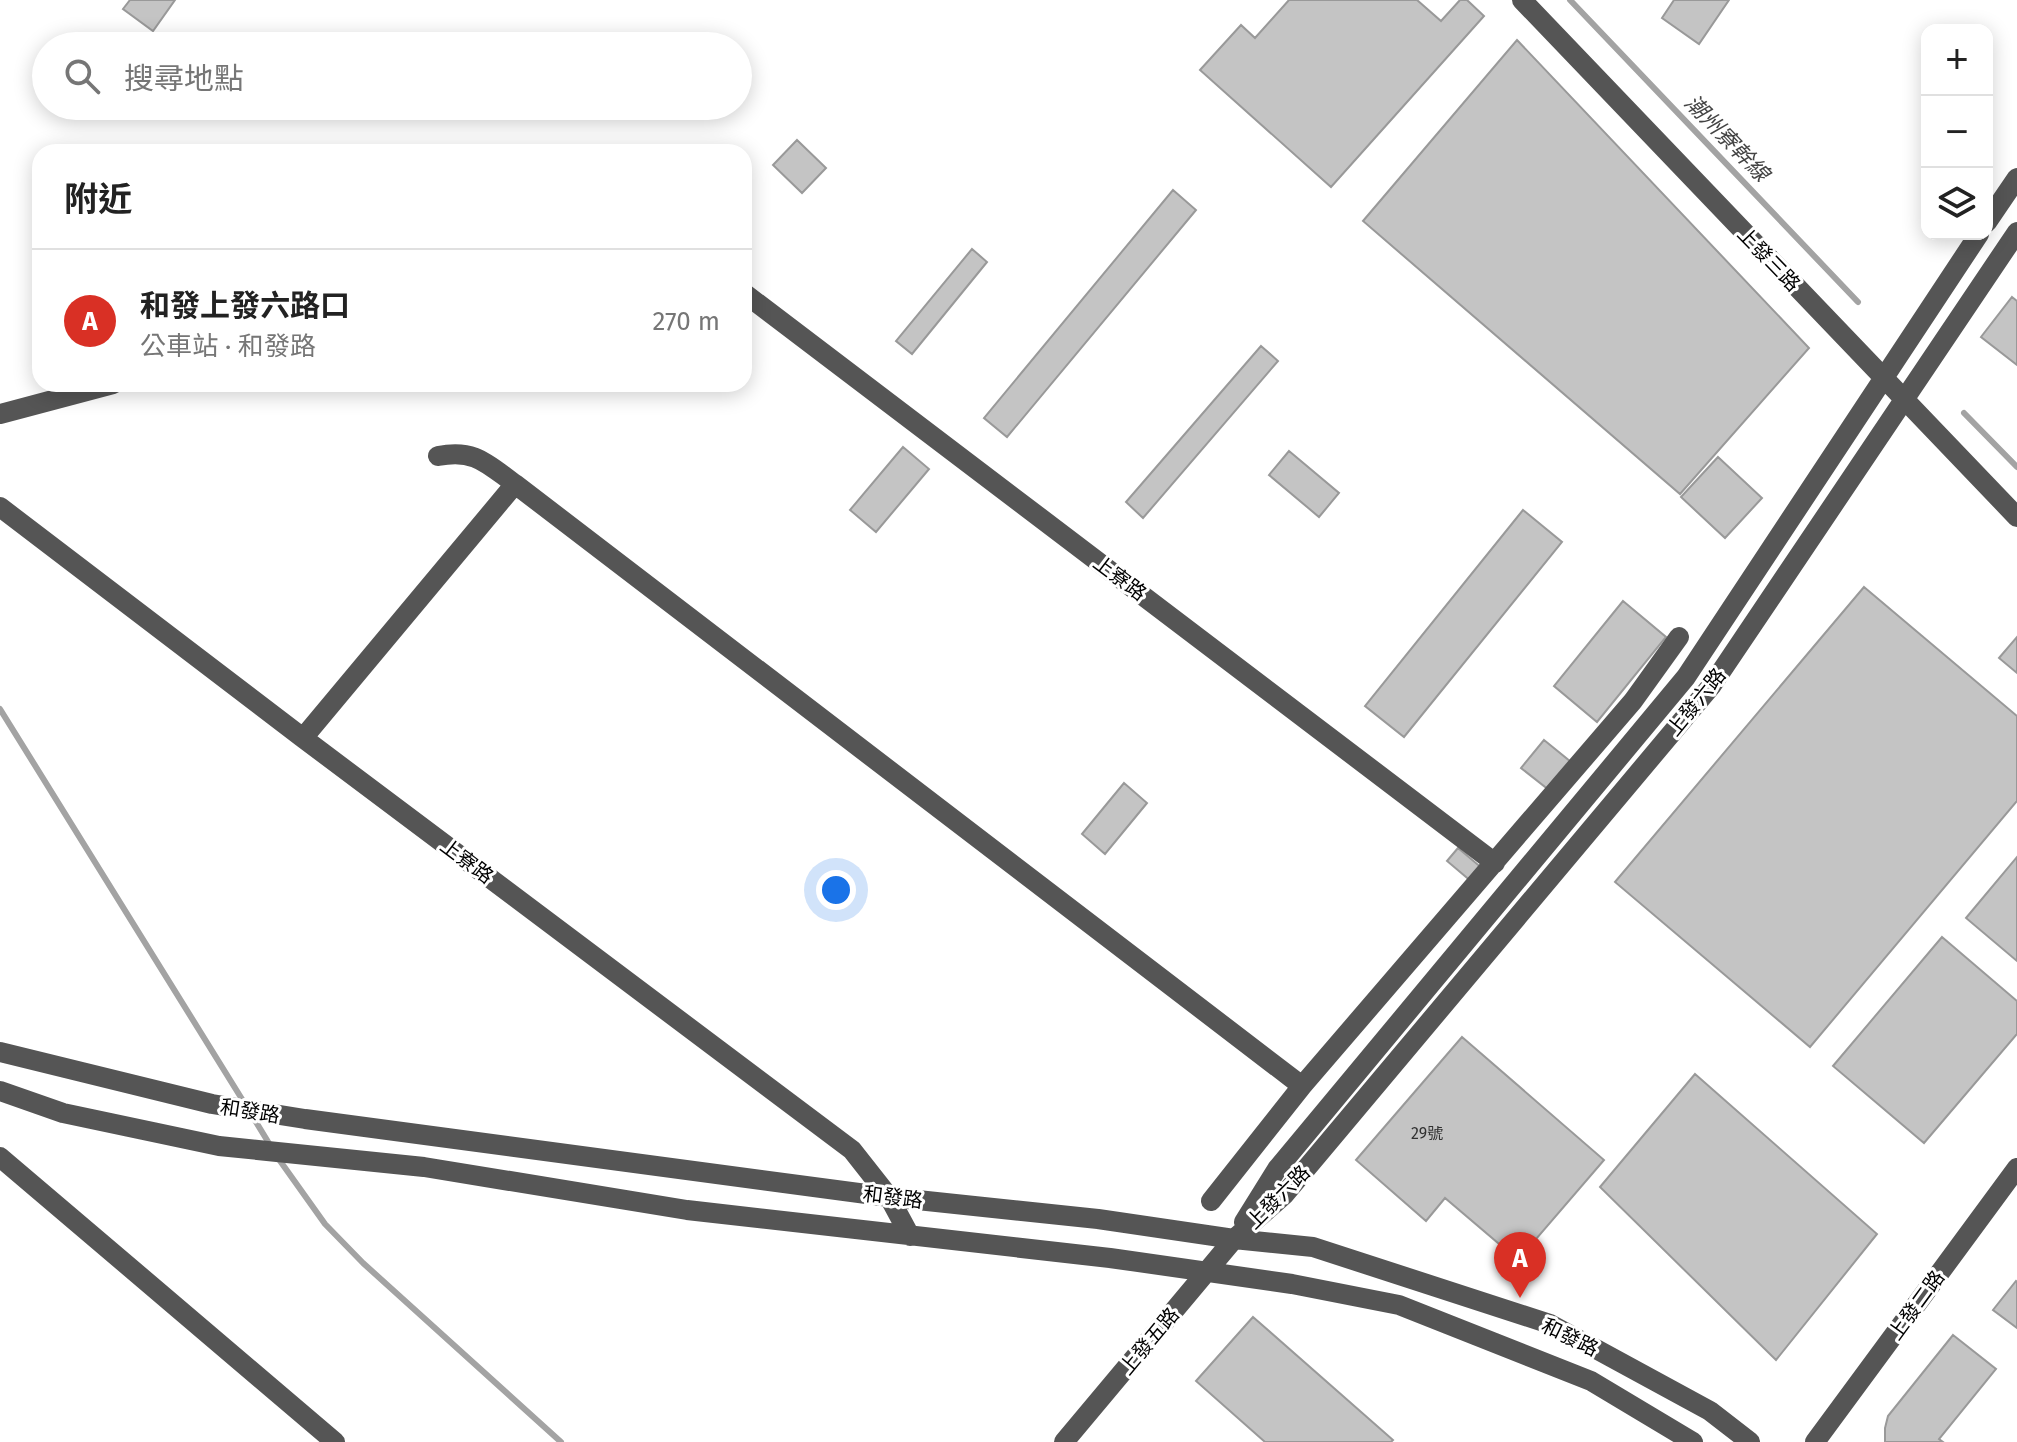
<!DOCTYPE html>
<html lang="zh-TW">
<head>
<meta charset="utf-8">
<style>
  :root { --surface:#fff; --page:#f6f6f6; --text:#222; --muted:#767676; --line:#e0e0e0; --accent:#d93025 }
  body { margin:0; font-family:"Fira Sans","Noto Sans TC",sans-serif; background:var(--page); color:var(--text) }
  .controls { position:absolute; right:24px; top:24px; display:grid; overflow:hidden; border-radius:16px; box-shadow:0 4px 20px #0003 }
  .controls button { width:72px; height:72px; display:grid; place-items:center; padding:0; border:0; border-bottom:2px solid var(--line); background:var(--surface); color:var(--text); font:40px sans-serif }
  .you { position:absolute; left:836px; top:890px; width:28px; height:28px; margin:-20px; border:6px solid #fff; border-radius:50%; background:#1a73e8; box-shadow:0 0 0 12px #1a73e833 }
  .badge { display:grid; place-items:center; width:52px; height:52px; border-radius:50%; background:var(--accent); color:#fff; font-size:26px; font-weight:700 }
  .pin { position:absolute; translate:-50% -66px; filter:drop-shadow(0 2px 4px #0008) }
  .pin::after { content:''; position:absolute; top:42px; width:28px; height:24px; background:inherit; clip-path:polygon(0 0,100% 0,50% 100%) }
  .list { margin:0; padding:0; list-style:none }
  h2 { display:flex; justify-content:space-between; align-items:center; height:104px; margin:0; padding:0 32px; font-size:34px }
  h2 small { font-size:26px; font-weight:400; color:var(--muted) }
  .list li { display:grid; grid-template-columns:52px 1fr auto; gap:24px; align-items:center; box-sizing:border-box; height:144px; padding:0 32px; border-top:2px solid var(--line) }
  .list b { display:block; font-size:30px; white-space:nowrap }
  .list p { margin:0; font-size:26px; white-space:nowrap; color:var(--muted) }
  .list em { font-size:26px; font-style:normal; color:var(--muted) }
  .icon { flex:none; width:44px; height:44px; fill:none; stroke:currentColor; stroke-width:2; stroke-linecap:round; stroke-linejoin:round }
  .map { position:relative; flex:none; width:2017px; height:1442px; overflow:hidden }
  .search { position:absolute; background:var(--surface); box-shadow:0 4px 20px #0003; left:32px; top:32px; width:720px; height:88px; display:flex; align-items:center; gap:20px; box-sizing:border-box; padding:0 28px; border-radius:44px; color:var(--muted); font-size:30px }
  .panel { position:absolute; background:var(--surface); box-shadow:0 4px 20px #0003; left:32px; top:144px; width:720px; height:248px; border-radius:24px }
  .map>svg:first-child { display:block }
</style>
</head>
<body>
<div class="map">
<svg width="2017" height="1442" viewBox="0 0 2017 1442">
  <rect width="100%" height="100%" fill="#fff"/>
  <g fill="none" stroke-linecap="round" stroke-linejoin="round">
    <path stroke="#a3a3a3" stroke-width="6" d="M1570 0 1858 302
      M1964 413 2017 467
      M0 709 245 1104
      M253 1117 270 1145
      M278 1158 325 1224 363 1263 561 1442"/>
  </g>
  <path fill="#c4c4c4" stroke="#999" stroke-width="2" d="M130 0H175L153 31 123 9Z
    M1289 0H1417L1441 21 1460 0H1467L1484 16 1331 187 1200 70 1241 25 1255 38Z
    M1674 0H1729L1699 44 1662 18Z
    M1517 40 1809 348 1680 494 1363 221Z
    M797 140 826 168 802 193 773 165Z
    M1173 190 1196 210 1007 437 984 418Z
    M972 249 987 262 912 354 896 341Z
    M2012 297 2017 301V365L1981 337Z
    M1261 346 1278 361 1143 518 1126 502Z
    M903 447 929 469 876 532 850 510Z
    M1289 451 1339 493 1319 517 1269 475Z
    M1718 457 1762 498 1725 538 1681 497Z
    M1523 510 1562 542 1404 737 1365 706Z
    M1864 587 2017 716V801L1810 1047 1615 882Z
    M1623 601 1666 637 1597 722 1554 686Z
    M2017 637V673L1999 658Z
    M1544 740 1571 762 1549 790 1521 768Z
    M1124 783 1147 803 1105 854 1082 834Z
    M1458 848 1483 869 1472 882 1447 861Z
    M2017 857V961L1966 918Z
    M1942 937 2017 1001V1034L1924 1143 1833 1066Z
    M1462 1037 1604 1160 1518 1260 1445 1198 1426 1221 1356 1160Z
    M1695 1074 1877 1234 1776 1360 1600 1187Z
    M2016 1281 2017 1282V1328L1993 1310Z
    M1253 1317 1393 1440 1391 1442H1265L1196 1381Z
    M1953 1335 1996 1369 1939 1439 1943 1442H1885V1428L1888 1416Z"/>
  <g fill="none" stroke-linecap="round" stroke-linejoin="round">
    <path stroke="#555" stroke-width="20" d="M1522 0 2017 517
      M1987 222 2017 178
      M744 293 1495 863
      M0 414 113 384
      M438 456C475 449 486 463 515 484L1302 1086
      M0 507 303 738 852 1150 889 1197 910 1236
      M303 738 515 484
      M0 1052 212 1104 305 1119 889 1197 1098 1219 1234 1239 1313 1247 1550 1324 1710 1411 1750 1442
      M0 1091 63 1113 219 1146 424 1167 687 1210 1110 1258 1292 1284 1399 1305 1591 1381 1693 1442
      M0 1157 335 1442
      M1211 1201 1302 1086 1633 701 1679 637
      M1244 1222 1277 1169 1686 677 1979 234
      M1064 1442 1234 1239 1284 1195 1712 685 2017 232
      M1815 1442 2017 1168"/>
  </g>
  <g text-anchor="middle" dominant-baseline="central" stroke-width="6" stroke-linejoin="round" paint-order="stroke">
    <g font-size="16" fill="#313131">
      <text x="1427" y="1133">29號</text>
    </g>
    <g font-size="20" fill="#000" stroke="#fff">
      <text transform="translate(1769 259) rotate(46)">上發三路</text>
      <text transform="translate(1120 578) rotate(37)">上寮路</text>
      <text transform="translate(1696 702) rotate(-51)">上發六路</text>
      <text transform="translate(467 861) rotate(37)">上寮路</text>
      <text transform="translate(250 1111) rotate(9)">和發路</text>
      <text transform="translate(893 1197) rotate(7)">和發路</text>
      <text transform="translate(1278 1197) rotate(-45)">上發六路</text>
      <text transform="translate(1916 1305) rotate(-54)">上發二路</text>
      <text transform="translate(1570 1337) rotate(26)">和發路</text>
      <text transform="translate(1149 1341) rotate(-50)">上發五路</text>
    </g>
    <g font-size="22" font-style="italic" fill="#444" stroke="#fff">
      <text transform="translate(1727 138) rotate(46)">潮州寮幹線</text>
    </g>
  </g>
</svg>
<div class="controls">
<button>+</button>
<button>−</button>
<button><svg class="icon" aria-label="layers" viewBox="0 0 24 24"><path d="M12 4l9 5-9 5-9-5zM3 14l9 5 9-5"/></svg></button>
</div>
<div class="you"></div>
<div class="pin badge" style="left:1520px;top:1298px">A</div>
<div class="search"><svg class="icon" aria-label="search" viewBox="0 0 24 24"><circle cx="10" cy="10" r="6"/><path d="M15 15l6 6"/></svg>搜尋地點</div>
<section class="panel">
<h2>附近<small></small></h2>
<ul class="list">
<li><span class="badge">A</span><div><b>和發上發六路口</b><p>公車站 · 和發路</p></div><em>270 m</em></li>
</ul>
</section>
</div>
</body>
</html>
